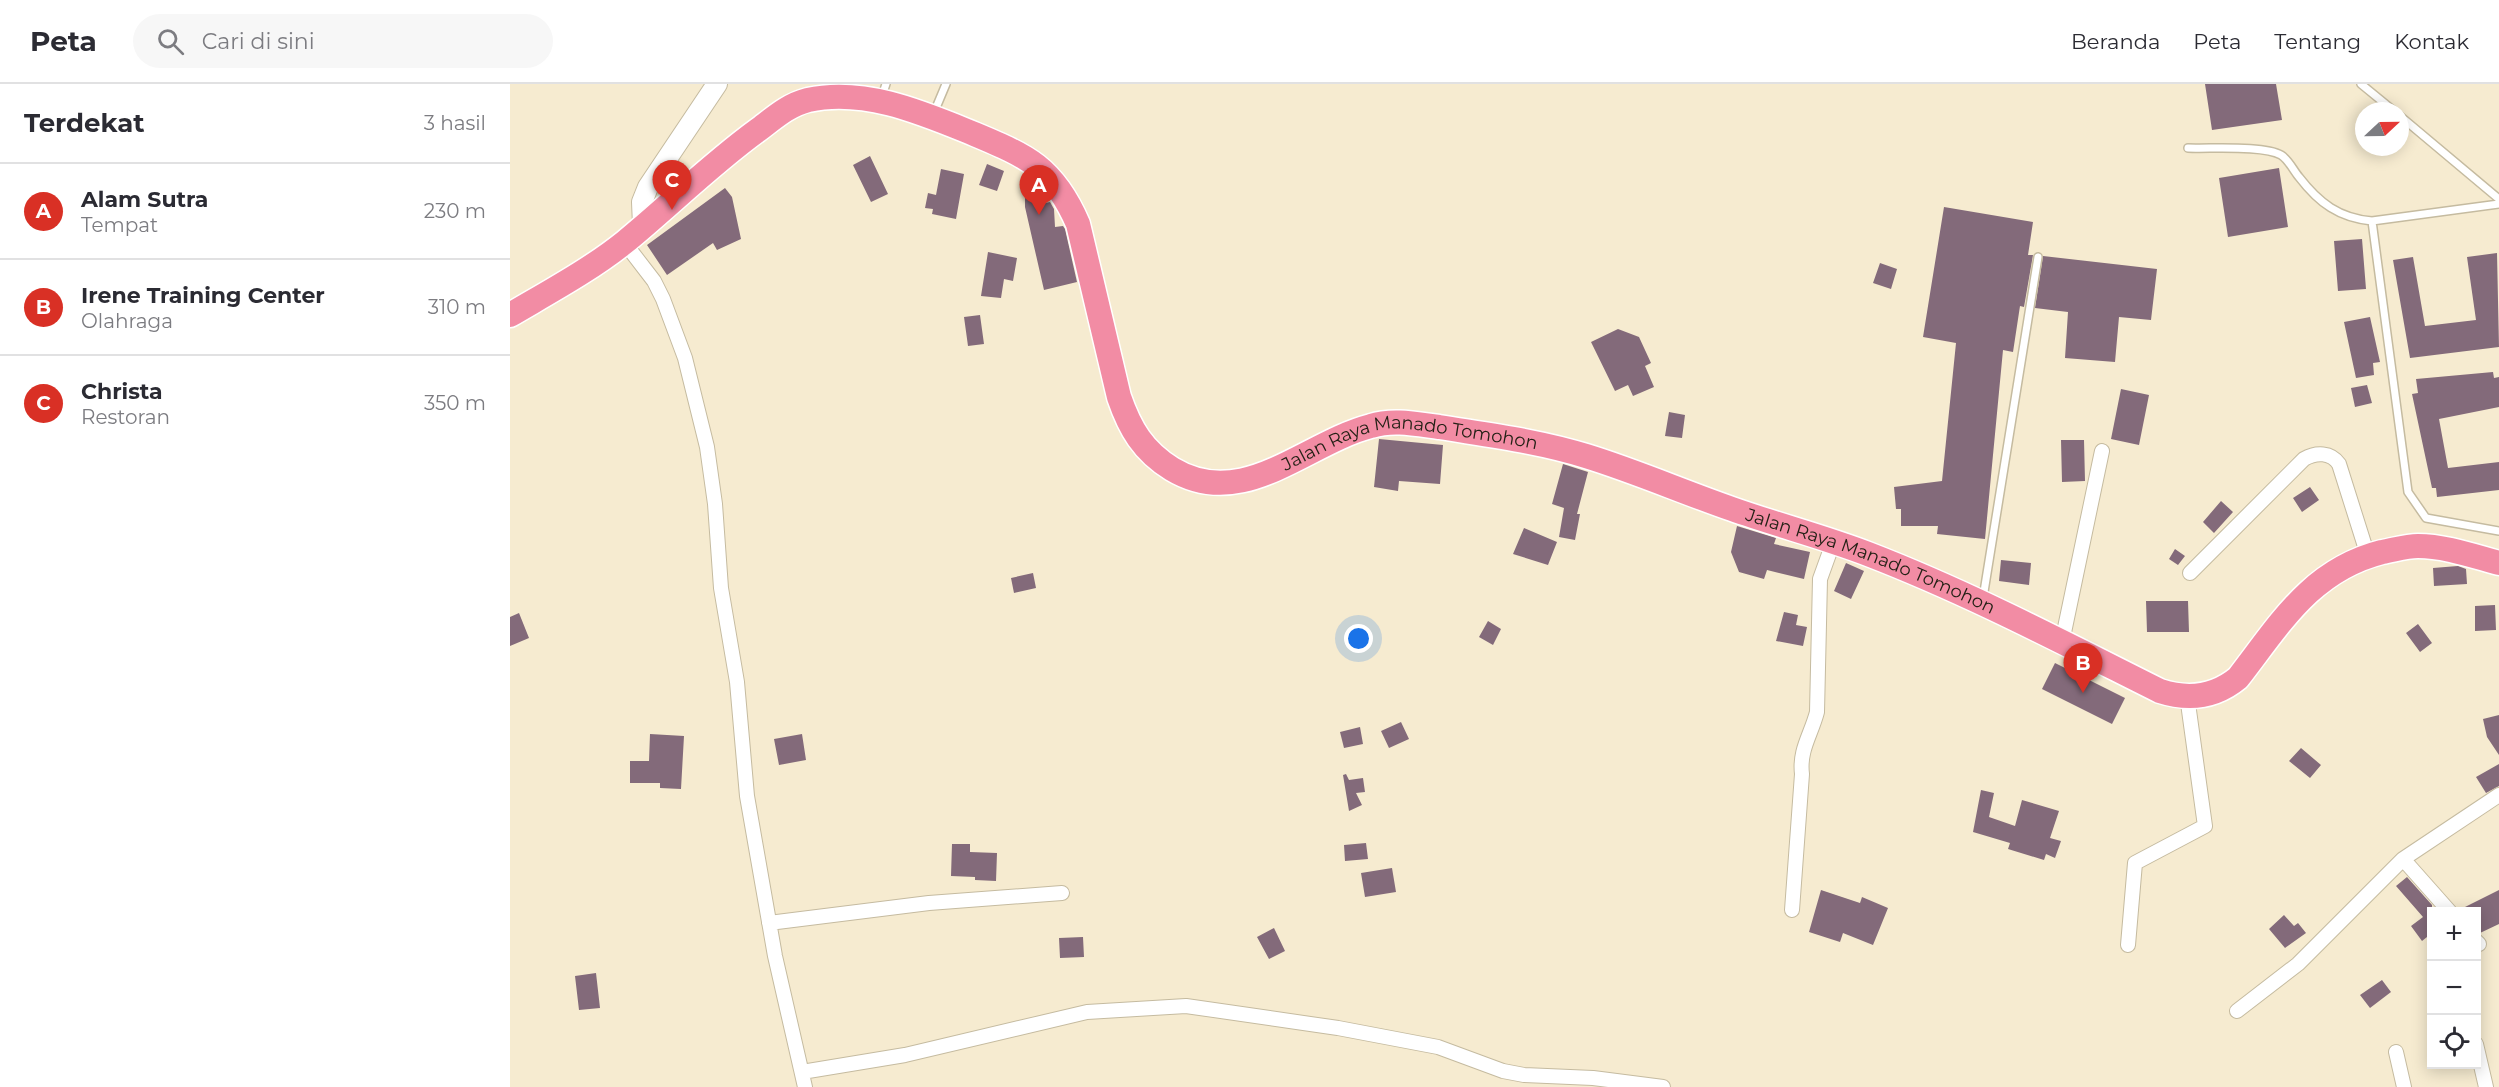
<!DOCTYPE html>
<html lang="id">
<head>
<meta charset="utf-8">
<style>
  :root { --surface:#fff; --page:#f7f7f7; --text:#2b2b33; --muted:#7c7c81; --line:#e1e1e2; --accent:#d93025 }
  body { margin:0; font-family:Montserrat,sans-serif; background:var(--page); color:var(--text) }
  .controls { position:absolute; right:18px; bottom:18px; display:grid; overflow:hidden; border-radius:0px; box-shadow:0 3px 15px #0003 }
  .controls button { width:54px; height:54px; display:grid; place-items:center; padding:0; border:0; border-bottom:2px solid var(--line); background:var(--surface); color:var(--text); font:30px sans-serif }
  .compass { position:absolute; left:1845px; top:18px; width:54px; height:54px; border-radius:50%; background:var(--surface); box-shadow:0 3px 15px #0003; rotate:68deg }
  .you { position:absolute; left:849px; top:555px; width:21px; height:21px; margin:-15px; border:4px solid #fff; border-radius:50%; background:#1a73e8; box-shadow:0 0 0 9px #1a73e833 }
  .badge { display:grid; place-items:center; width:39px; height:39px; border-radius:50%; background:var(--accent); color:#fff; font-size:20px; font-weight:700 }
  .pin { position:absolute; translate:-50% -50px; filter:drop-shadow(0 2px 3px #0008) }
  .pin::after { content:''; position:absolute; top:32px; width:21px; height:18px; background:inherit; clip-path:polygon(0 0,100% 0,50% 100%) }
  .list { margin:0; padding:0; list-style:none }
  h2 { display:flex; justify-content:space-between; align-items:center; height:78px; margin:0; padding:0 24px; font-size:26px }
  h2 small { font-size:20px; font-weight:400; color:var(--muted) }
  .list li { display:grid; grid-template-columns:39px 1fr auto; gap:18px; align-items:center; box-sizing:border-box; height:96px; padding:0 24px; border-top:2px solid var(--line) }
  .list b { display:block; font-size:22px; white-space:nowrap }
  .list p { margin:0; font-size:20px; white-space:nowrap; color:var(--muted) }
  .list em { font-size:20px; font-style:normal; color:var(--muted) }
  .icon { flex:none; width:33px; height:33px; fill:none; stroke:currentColor; stroke-width:2; stroke-linecap:round; stroke-linejoin:round }
  .map { position:relative; flex:none; width:1989px; height:1003px; overflow:hidden }
  header { display:flex; align-items:center; gap:36px; box-sizing:border-box; height:84px; padding:0 30px; background:var(--surface); border-bottom:2px solid var(--line) }
  header strong { font-size:28px }
  nav { display:flex; gap:33px; margin-inline-start:auto; font-size:21px }
  .search { width:420px; height:54px; background:var(--page); display:flex; align-items:center; gap:15px; box-sizing:border-box; padding:0 21px; border-radius:33px; color:var(--muted); font-size:22px }
  main { display:flex }
  aside { flex:1; background:var(--surface) }
  .map>svg:first-child { display:block }
</style>
</head>
<body>
<header>
<strong>Peta</strong>
<div class="search"><svg class="icon" aria-label="search" viewBox="0 0 24 24"><circle cx="10" cy="10" r="6"/><path d="M15 15l6 6"/></svg>Cari di sini</div>
<nav><a>Beranda</a><a>Peta</a><a>Tentang</a><a>Kontak</a></nav>
</header>
<main>
<aside>
<h2>Terdekat<small>3 hasil</small></h2>
<ul class="list">
<li><span class="badge">A</span><div><b>Alam Sutra</b><p>Tempat</p></div><em>230 m</em></li>
<li><span class="badge">B</span><div><b>Irene Training Center</b><p>Olahraga</p></div><em>310 m</em></li>
<li><span class="badge">C</span><div><b>Christa</b><p>Restoran</p></div><em>350 m</em></li>
</ul>
</aside>
<div class="map">
<svg width="1989" height="1003" viewBox="0 0 1989 1003">
  <rect width="100%" height="100%" fill="#f6ebd0"/>
  <path fill="#836a7a" d="M1695 0H1766L1772 36 1702 46Z
    M360 72 378 110 361 118 343 81Z
    M477 80 494 87 487 107 469 101Z
    M1769 84 1778 143 1718 153 1709 94Z
    M431 85 454 90 446 135 422 130 423 125 415 124 418 109 426 111Z
    M215 104 222 113 231 155 207 166 203 159 157 191 137 161Z
    M515 106H531L534 110 535 119 540 118 544 125 545 143 553 142 555 145 567 198 534 206 515 123Z
    M1434 123 1523 138 1518 171H1523L1514 223 1510 222 1503 268 1493 266 1475 455 1427 450 1428 442H1391V425H1386L1384 403 1432 397 1446 259 1413 253Z
    M1852 155 1856 205 1828 207 1824 157Z
    M478 168 507 174 503 197 494 195 491 214 471 212Z
    M1987 169 1989 263 1900 274 1883 176 1903 173 1915 242 1966 236 1957 173Z
    M1533 172 1647 185 1641 236 1609 233 1605 278 1555 274 1558 228 1525 224Z
    M1370 179 1387 185 1381 205 1363 199Z
    M470 231 474 260 458 262 454 233Z
    M1860 233 1870 278 1863 279 1864 291 1846 294 1834 238Z
    M1108 245 1129 253 1141 279 1135 282 1144 303 1123 312 1118 301 1105 307 1081 258Z
    M1983 288 1984 294 1989 293V323L1929 335 1938 384 1989 378V406L1927 413 1926 404H1922L1902 310 1908 309 1906 295Z
    M1857 301 1862 319 1845 323 1841 304Z
    M1611 305 1639 311 1629 361 1601 355Z
    M1159 328 1175 331 1172 354 1155 352Z
    M869 355 933 361 930 400 889 397 888 407 864 403Z
    M1551 356H1574L1575 397 1552 398Z
    M1053 380 1078 388 1067 430H1070L1065 456 1049 453 1054 424 1042 420Z
    M1800 403 1809 416 1792 428 1783 414Z
    M1711 417 1723 428 1704 449 1693 438Z
    M1227 442 1266 454 1264 460 1300 468 1294 495 1257 486 1254 495 1229 488 1221 468Z
    M1014 444 1047 458 1038 481 1003 470Z
    M1665 465 1675 472 1668 481 1659 475Z
    M1491 476 1521 479 1519 501 1489 497Z
    M1336 479 1354 487 1341 515 1324 507Z
    M1948 482 1956 485 1957 500 1924 502 1923 484Z
    M523 489 526 504 504 509 501 494Z
    M1636 517H1678L1679 548H1637Z
    M1985 521 1986 546 1965 547V522Z
    M1274 528 1288 531 1286 541 1297 543 1293 562 1266 557Z
    M9 529 19 554 0 562V533Z
    M978 537 991 545 983 561 969 553Z
    M1908 540 1922 559 1910 568 1896 549Z
    M1545 579 1615 614 1602 640 1532 605Z
    M1989 631V671L1977 653 1973 635Z
    M891 638 899 655 879 664 871 647Z
    M850 643 853 660 834 664 830 648Z
    M140 650 174 652 171 705 150 704V699H120V677H139Z
    M292 650 296 676 269 681 264 655Z
    M1791 664 1811 681 1800 694 1779 677Z
    M1989 680V702L1976 709 1966 693Z
    M836 690 839 696 853 694 855 708 846 709 852 721 839 727 833 691Z
    M1471 706 1484 709 1479 733 1505 742 1512 716 1549 727 1540 754 1551 757 1545 774 1536 770 1534 776 1498 765 1500 759 1463 748Z
    M856 759 858 775 835 777 834 761Z
    M442 760H460V768L487 769 486 797 465 796V793L441 792Z
    M882 784 886 808 855 813 851 789Z
    M1897 793 1922 821V849L1912 857 1901 842 1913 833 1886 802Z
    M1311 806 1350 819 1352 813 1378 824 1363 861 1333 849 1330 858 1299 848Z
    M1989 806V840L1970 849 1966 848V828L1949 826Z
    M1774 831 1784 842 1788 839 1796 849 1775 864 1759 845Z
    M764 844 775 867 759 875 747 853Z
    M573 853 574 873 550 874 549 854Z
    M86 889 90 924 69 926 65 892Z
    M1872 896 1881 908 1860 924 1850 911Z"/>
  <g fill="none" stroke-linecap="round" stroke-linejoin="round">
    <defs>
      <path id="lane" d="M1851 0 1884 27
        M372 12 376 0
        M423 31 436 0
        M1890 32 1989 115
        M1678 64C1700 65 1754 61 1771 71 1779 76 1783 86 1789 93 1809 119 1829 134 1862 137L1989 120
        M1862 137 1898 408 1916 434 1989 447
        M1473 514 1528 173"/>
      <path id="street" d="M114 158 144 197 153 215 175 274 197 363 205 420 211 504 227 598 237 712 265 872 295 1003
        M1680 489 1794 375C1806 368 1821 368 1829 380L1858 472
        M1552 558 1592 367
        M1893 775 1940 828
        M1282 826 1292 690C1289 666 1301 651 1307 628L1310 495 1323 459
        M259 839 419 819 552 809
        M1966 857 1969 860
        M1618 861 1625 779 1695 742 1677 612
        M1727 927 1788 880 1893 775 1989 711
        M1966 960 1976 1003
        M1886 968 1894 1003
        M292 988 395 971 577 928 676 922 828 944 928 963 993 987 1014 991 1083 994 1153 1003"/>
      <path id="secondary" d="M133 141 132 118 138 103 207 0"/>
      <g id="highway">
        <path id="s1" d="M0 231C39 208 80 186 115 158 160 121 201 80 248 46 264 34 278 21 298 16 352 4 408 27 457 47 514 71 542 80 568 140L609 313C620 345 633 367 662 385 733 428 795 359 861 342 883 335 906 340 929 343 978 351 1028 357 1076 372 1125 387 1173 408 1222 425 1267 441 1314 453 1358 470 1459 509 1554 559 1650 607 1678 616 1705 613 1728 594 1770 540 1801 486 1872 468 1884 466 1896 462 1908 462 1935 462 1963 472 1989 479"/>
      </g>
    </defs>
    <use href="#lane" stroke="#c5bba0" stroke-width="10"/>
    <use href="#street" stroke="#c5bba0" stroke-width="16"/>
    <use href="#secondary" stroke="#c5bba0" stroke-width="22"/>
    <use href="#highway" stroke="#fff" stroke-width="27"/>
    <use href="#lane" stroke="#fff" stroke-width="7"/>
    <use href="#street" stroke="#fff" stroke-width="14"/>
    <use href="#secondary" stroke="#fff" stroke-width="20"/>
    <use href="#highway" stroke="#f28ca4" stroke-width="24"/>
  </g>
  <g text-anchor="middle" dominant-baseline="central" stroke-width="5" stroke-linejoin="round" paint-order="stroke">
    <g font-size="18" fill="#242116" stroke="#f6ebd0">
      <text stroke="none"><textPath href="#s1" startOffset="1202">Jalan Raya Manado Tomohon</textPath></text>
      <text stroke="none"><textPath href="#s1" startOffset="1688">Jalan Raya Manado Tomohon</textPath></text>
    </g>
  </g>
</svg>
<div class="controls">
<button>+</button>
<button>−</button>
<button><svg class="icon" aria-label="locate" viewBox="0 0 24 24"><circle cx="12" cy="12" r="6"/><path d="M12 2v4M12 18v4M2 12h4M18 12h4"/></svg></button>
</div>
<svg class="compass" viewBox="-18 -18 36 36"><path d="M0-13l5 13h-10z" fill="#e53935"/><path d="M0 13l5-13h-10z" fill="#7c7c81"/></svg>
<div class="you"></div>
<div class="pin badge" style="left:529px;top:131px">A</div>
<div class="pin badge" style="left:1573px;top:609px">B</div>
<div class="pin badge" style="left:162px;top:126px">C</div>
</div>
</main>
</body>
</html>
